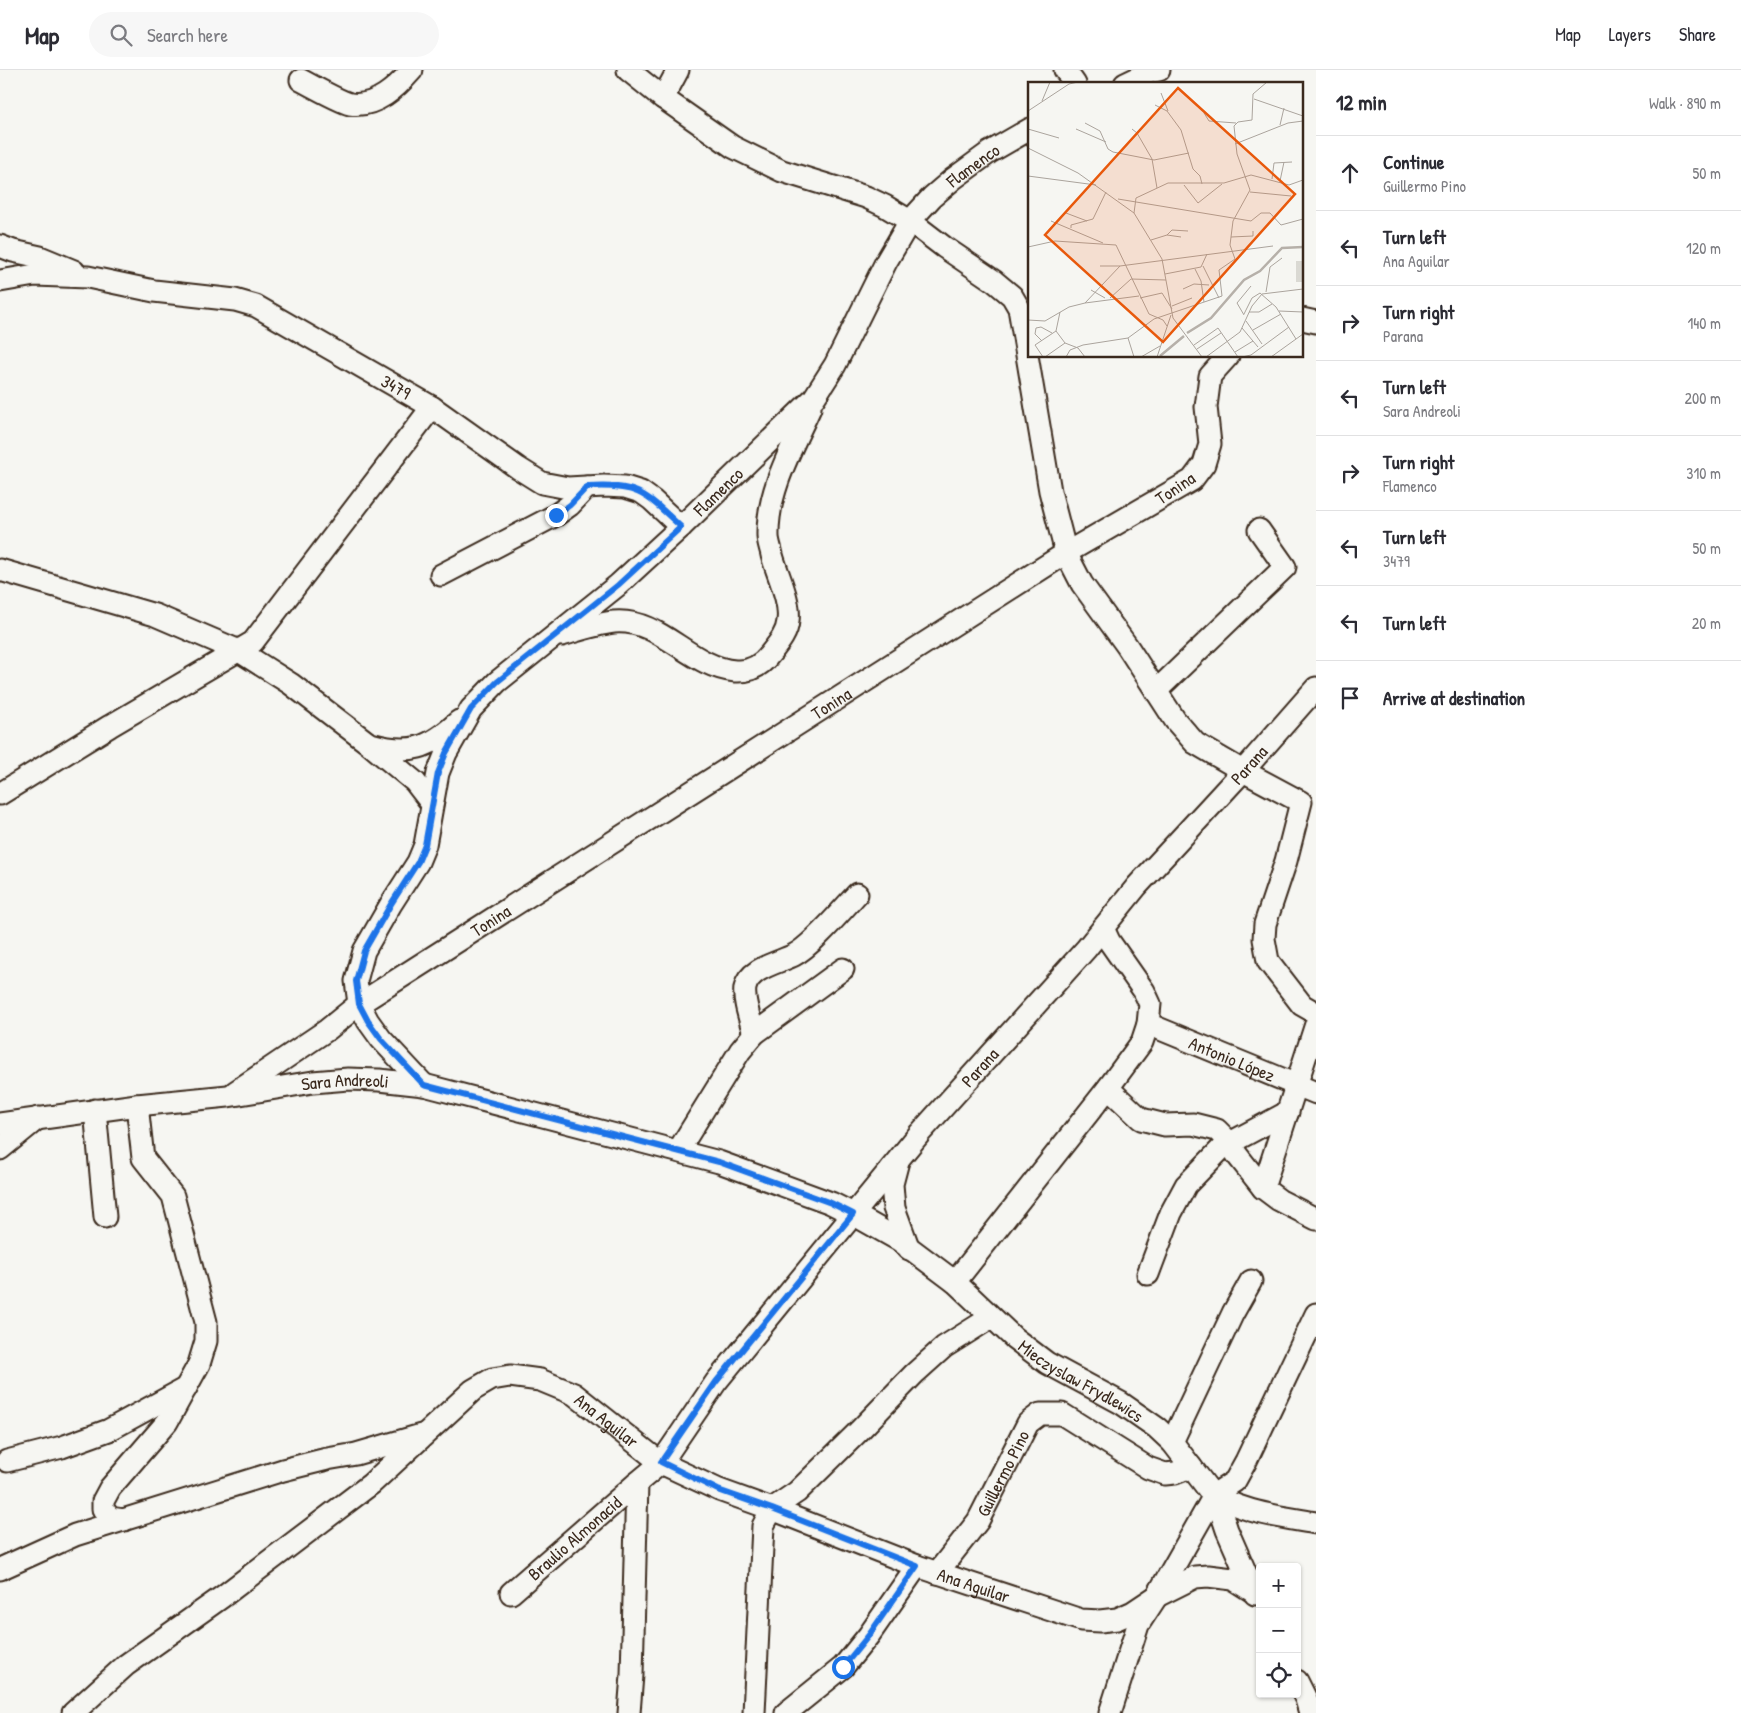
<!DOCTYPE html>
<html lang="en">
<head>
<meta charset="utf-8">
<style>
  :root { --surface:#fff; --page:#f7f7f7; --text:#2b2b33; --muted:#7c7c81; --line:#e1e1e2 }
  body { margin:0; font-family:"Patrick Hand",sans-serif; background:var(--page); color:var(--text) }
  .controls { position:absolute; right:15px; bottom:15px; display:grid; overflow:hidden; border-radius:5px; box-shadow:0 1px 4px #0004 }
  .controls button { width:45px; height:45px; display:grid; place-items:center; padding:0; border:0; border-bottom:1px solid var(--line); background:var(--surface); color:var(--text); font:25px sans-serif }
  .stop { position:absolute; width:15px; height:15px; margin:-11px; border:4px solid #1a73e8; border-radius:50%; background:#fff }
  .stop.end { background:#1a73e8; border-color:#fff; box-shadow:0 1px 5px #0008 }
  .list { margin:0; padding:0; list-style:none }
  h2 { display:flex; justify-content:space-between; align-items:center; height:65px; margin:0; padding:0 20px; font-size:21px }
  h2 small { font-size:16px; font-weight:400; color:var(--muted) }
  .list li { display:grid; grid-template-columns:32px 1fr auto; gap:15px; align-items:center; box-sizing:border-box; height:75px; padding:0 20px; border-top:1px solid var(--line) }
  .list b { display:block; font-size:19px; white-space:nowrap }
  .list p { margin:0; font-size:16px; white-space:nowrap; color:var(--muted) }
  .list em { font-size:16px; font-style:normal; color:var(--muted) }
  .icon { flex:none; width:28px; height:28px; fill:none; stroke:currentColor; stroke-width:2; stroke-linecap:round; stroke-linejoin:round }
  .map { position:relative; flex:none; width:1316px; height:1643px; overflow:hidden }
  header { display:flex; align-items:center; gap:30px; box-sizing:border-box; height:70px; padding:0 25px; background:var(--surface); border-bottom:1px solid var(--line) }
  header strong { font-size:24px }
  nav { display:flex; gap:28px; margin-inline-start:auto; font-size:18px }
  .search { width:350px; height:45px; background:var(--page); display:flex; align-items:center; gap:12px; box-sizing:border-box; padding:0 18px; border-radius:28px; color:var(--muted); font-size:19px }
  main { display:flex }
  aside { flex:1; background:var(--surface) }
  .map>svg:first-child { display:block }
</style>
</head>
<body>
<header>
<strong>Map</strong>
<div class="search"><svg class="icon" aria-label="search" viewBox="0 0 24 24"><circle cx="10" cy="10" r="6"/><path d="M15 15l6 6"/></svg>Search here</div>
<nav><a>Map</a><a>Layers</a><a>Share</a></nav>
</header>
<main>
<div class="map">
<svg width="1316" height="1643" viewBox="0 0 1316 1643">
  <rect width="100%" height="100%" fill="#f6f6f2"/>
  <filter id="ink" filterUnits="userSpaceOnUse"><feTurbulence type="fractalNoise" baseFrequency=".02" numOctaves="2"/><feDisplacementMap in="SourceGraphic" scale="10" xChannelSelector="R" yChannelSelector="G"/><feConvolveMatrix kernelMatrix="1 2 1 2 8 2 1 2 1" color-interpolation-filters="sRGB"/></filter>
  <g filter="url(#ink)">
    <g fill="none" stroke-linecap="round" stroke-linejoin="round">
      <defs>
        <g id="minor">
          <path d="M628 0 663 28 733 77 782 101 866 127 885 136 910 151 944 177 994 211 1012 226 1019 238 1050 421 1066 483 1082 514 1127 576 1175 650 1195 673 1243 701 1301 732 1286 791 1265 854 1264 869 1268 891 1302 935 1316 943"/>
          <path d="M1065 0 1075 14"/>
          <path d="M301 10C312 16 341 32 350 34 376 38 397 17 412 0"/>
          <path d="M1125 14 1150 2 1159 0"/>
          <path d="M663 28 678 0"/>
          <path d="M0 176 13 181 40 187 74 201"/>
          <path id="s1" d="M0 211 35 205 88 207 154 221 235 230 256 236 432 337 518 398 542 413 568 418 604 416 625 417 641 422 652 430 681 457"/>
          <path d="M1302 249 1316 252"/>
          <path d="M0 500 155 545 239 581 291 614 368 673 415 712 432 734"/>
          <path d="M441 505 556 445 570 435 587 417"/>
          <path d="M562 565C579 560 596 554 614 552 661 548 689 597 735 601 750 602 761 596 770 584 778 574 787 564 788 551 791 531 777 504 772 485 771 479 768 472 768 466 767 421 792 378 810 338"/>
          <path d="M1156 621 1285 497 1259 460"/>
          <path d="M371 674C410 685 429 679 459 651"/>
          <path d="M0 724 110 656 253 572 432 337"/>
          <path id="s2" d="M1148 954 1316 1023"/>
          <path d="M754 964C751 952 743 930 745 918 749 898 778 893 794 885 812 876 842 840 857 824"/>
          <path id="s3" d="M424 1015 381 969 368 951 359 934 356 911 364 881 391 834 418 792 425 775 438 703 446 683 471 639 497 612 618 515 681 457 814 328 835 295 886 192 910 151 932 127 953 109 990 82 1030 59"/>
          <path d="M1108 1018 1141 1049 1165 1055 1193 1054 1217 1060 1230 1073 1237 1085 1263 1118 1279 1130 1316 1149"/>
          <path id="s4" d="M235 1022 327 960 359 934 1066 483 1192 410 1204 394 1210 374 1206 337 1210 306 1228 286"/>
          <path d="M95 1040 105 1147"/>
          <path id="s5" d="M0 1054 137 1035 228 1026 313 1012 348 1009 379 1010 424 1015 719 1092 831 1133 853 1144 899 1170 955 1212 1014 1268 1047 1293 1121 1333 1157 1358 1172 1372 1208 1419C1234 1442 1282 1447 1316 1453"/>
          <path d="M0 1079 38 1048"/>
          <path d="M678 1081 740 981 754 964 843 899"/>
          <path d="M898 1091 892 1114 894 1138 909 1179"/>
          <path d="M1263 1118 1316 954"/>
          <path d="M1148 1204 1171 1143 1186 1115 1221 1079 1230 1073 1288 1042"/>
          <path d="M955 1212 1108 1018 1142 972 1148 954 1150 934 1144 921 1109 871 1103 858"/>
          <path d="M1172 1372 1233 1243 1251 1211"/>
          <path d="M7 1391 62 1377 109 1360 186 1318"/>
          <path d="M1215 1424 1227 1460 1255 1524"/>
          <path d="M124 1450 110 1448 103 1439V1431L110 1418 167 1352 199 1294 206 1271V1252L173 1126 143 1088 137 1035"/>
          <path d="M0 1499 75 1465 283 1400 327 1389 356 1384 421 1365"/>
          <path id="s6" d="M937 1503 978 1451 1028 1353 1040 1344H1062L1148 1398 1165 1404 1175 1403 1191 1397"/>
          <path id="s7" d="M511 1523 637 1413"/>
          <path d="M1297 1611 1306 1629 1310 1643"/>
          <path id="s8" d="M73 1643 126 1595 222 1527 371 1414 473 1320 492 1309 510 1306 540 1310 574 1324 661 1393 719 1420 772 1439 917 1496 1081 1550 1100 1551 1117 1549 1133 1542 1157 1526 1195 1507 1208 1506 1233 1509 1255 1523"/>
          <path id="s9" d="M629 1643 632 1605 637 1413 661 1393 716 1312 920 1063 1086 879 1137 816 1243 701 1316 618"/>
          <path d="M754 1643 763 1456 772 1439 797 1422 859 1361 914 1304 944 1277 990 1248"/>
          <path d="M786 1643 843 1597 869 1565 917 1496"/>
          <path d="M1110 1643 1138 1555 1157 1526 1215 1424 1235 1411 1246 1391 1316 1244"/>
        </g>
      </defs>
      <use href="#minor" stroke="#3b2a1e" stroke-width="25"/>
      <use href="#minor" stroke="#f6f6f2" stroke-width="21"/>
    </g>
  </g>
  <g fill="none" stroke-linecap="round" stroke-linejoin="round" filter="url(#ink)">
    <path stroke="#1a73e8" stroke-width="6" d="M556 445 570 435 587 417C638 414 645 423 681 457L618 515 497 612 471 639 446 683 438 703 425 775 418 792 391 834 364 881 356 911 359 934 368 951 381 969 424 1015 719 1092 831 1133 853 1144 716 1312 661 1392 718 1420 772 1439 917 1496 869 1565 843 1597"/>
  </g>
  <g text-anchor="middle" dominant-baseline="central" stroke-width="4" stroke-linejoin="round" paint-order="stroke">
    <g font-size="18" fill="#3b2a1e" stroke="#f6f6f2">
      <text stroke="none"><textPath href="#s3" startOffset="1176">Flamenco</textPath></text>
      <text stroke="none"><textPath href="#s1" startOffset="421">3479</textPath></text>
      <text transform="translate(1175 418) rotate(-34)">Tonina</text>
      <text stroke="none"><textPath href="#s3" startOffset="756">Flamenco</textPath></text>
      <text stroke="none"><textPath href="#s4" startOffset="712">Tonina</textPath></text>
      <text stroke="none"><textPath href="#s9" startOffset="1175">Parana</textPath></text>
      <text stroke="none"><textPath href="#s4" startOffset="308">Tonina</textPath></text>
      <text stroke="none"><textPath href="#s2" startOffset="91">Antonio López</textPath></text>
      <text stroke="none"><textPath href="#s9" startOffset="770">Parana</textPath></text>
      <text stroke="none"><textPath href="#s5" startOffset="348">Sara Andreoli</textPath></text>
      <text stroke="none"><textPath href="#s5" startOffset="1160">Mieczyslaw Frydlewics</textPath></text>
      <text stroke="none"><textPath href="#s8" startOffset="664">Ana Aguilar</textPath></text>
      <text stroke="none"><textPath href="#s6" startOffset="120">Guillermo Pino</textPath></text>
      <text stroke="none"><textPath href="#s7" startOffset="84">Braulio Almonacid</textPath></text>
      <text stroke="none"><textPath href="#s8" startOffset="1069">Ana Aguilar</textPath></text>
    </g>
  </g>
  <g transform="translate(1028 12)">
    <rect width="275" height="275" fill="#f6f6f2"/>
    <path d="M268 179H275V200H268Z" fill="#dad9d3"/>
    <path fill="none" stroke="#b6b0a9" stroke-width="2.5" d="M159 251 183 236 216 198 232 189 254 166 275 165M132 274 156 254"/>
    <path fill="none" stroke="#aba49d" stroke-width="1" d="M133 11 140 29M226 17 275 34M14 19 22 0M127 23 139 29 153 48 165 87 172 94 174 102M0 29 41 2 50 0M176 31 181 39 208 41M57 41 72 49 80 67 85 70 126 78 161 71M252 43 256 26M0 47 31 56M48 47 78 60M104 47 109 51 124 77 129 106M207 62 260 41 275 39M0 66 50 91 106 131 134 177 145 236 174 275M0 94 68 103M244 97 246 81 264 80M252 99 256 80M156 103 170 121 194 102M222 110 263 114M90 117 223 139 233 131H242L253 143 275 137M38 131 59 139M106 131 108 116 140 101H196L223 93 261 103 275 98M23 139 75 161M43 146V143L65 137 78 110M139 153 144 148 160 149M203 155 225 154V149M123 158 139 153 153 155M0 165 27 159 88 163 121 232 135 238 139 244M72 184H92M175 184 191 216M167 187 173 199 176 220M137 192 173 185 179 172M155 207 166 202 181 203M63 208 77 216M238 210 242 185 254 176M82 216 103 197 138 198M112 216 134 211 144 227M57 221 92 184 245 164M144 224 164 216M251 229 275 230M32 230 28 249 37 261 50 266 57 275M221 230H231L244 222M216 232 224 216 232 211 248 225 268 257M216 233 209 221 223 204M0 238 17 239 41 225 57 221 111 214M218 239 234 262M214 246 230 265M225 248 253 232M100 256 106 275M14 259 7 252 8 246 13 245 24 251M166 263 190 246 210 275M169 267 193 251M207 270 225 259M15 275 7 263 28 249M17 275 37 261M38 275 42 268 55 263 100 256 126 237 194 214 191 188 207 177 202 163 205 139 222 108 209 72 206 44 210 40 224 38 225 12 239 0M113 275 132 264M129 275 143 233M178 275 212 250 224 224 234 212 275 207M214 275 223 273 261 245M243 275 275 252"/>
    <path fill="#e8590c" fill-opacity="0.15" stroke="#e8590c" stroke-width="2.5" d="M150 6 267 112 135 260 17 153Z"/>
    <rect width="275" height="275" fill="none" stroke="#3b2a1e" stroke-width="2.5"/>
  </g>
</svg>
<div class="controls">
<button>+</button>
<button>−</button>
<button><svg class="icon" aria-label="locate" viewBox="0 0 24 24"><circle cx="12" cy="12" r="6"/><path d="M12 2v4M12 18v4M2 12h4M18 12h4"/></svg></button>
</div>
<div class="stop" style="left:843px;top:1597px"></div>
<div class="stop end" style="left:556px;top:445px"></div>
</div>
<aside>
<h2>12 min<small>Walk · 890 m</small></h2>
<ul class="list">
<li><svg class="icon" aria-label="ahead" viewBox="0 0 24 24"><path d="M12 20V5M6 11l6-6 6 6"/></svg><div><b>Continue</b><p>Guillermo Pino</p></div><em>50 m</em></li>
<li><svg class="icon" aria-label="left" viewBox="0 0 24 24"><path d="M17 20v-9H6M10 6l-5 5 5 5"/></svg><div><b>Turn left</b><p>Ana Aguilar</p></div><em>120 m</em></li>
<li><svg class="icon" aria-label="right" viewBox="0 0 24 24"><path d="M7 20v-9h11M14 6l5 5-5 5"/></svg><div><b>Turn right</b><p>Parana</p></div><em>140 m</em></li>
<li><svg class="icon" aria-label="left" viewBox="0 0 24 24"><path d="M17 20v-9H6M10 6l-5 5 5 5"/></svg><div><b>Turn left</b><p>Sara Andreoli</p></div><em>200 m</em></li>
<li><svg class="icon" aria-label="right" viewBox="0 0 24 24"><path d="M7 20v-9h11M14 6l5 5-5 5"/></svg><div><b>Turn right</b><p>Flamenco</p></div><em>310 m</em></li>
<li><svg class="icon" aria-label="left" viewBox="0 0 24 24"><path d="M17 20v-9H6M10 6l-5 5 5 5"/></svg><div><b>Turn left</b><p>3479</p></div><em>50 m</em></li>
<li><svg class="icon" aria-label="left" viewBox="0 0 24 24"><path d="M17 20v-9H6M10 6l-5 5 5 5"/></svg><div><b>Turn left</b></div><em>20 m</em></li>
<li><svg class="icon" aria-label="arrive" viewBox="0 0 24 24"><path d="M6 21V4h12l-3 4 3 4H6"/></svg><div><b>Arrive at destination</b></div></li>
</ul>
</aside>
</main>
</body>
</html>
